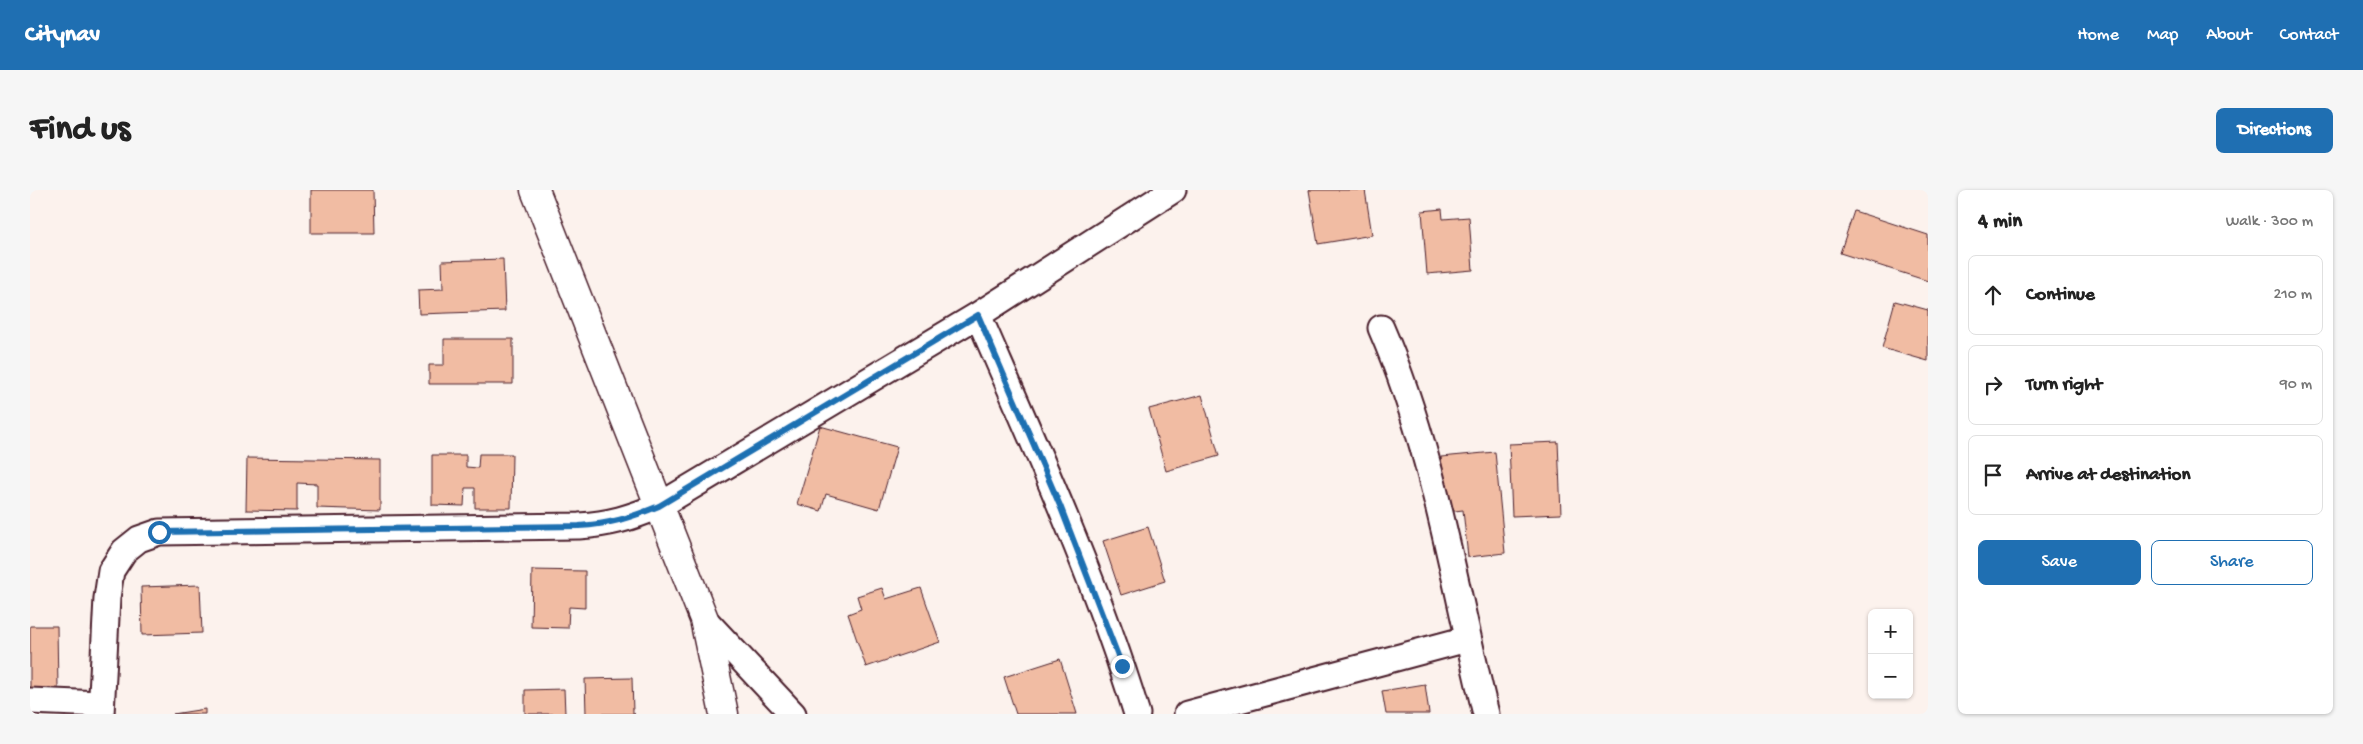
<!DOCTYPE html>
<html lang="en">
<head>
<meta charset="utf-8">
<style>
  :root { --surface:#fff; --page:#f6f6f6; --text:#222; --muted:#767676; --line:#e0e0e0; --accent:#1f6fb2 }
  body { margin:0; font-family:"Gochi Hand",sans-serif; background:var(--page); color:var(--text) }
  .controls { position:absolute; right:15px; bottom:15px; display:grid; overflow:hidden; border-radius:8px; box-shadow:0 1px 4px #0004 }
  .controls button { width:45px; height:45px; display:grid; place-items:center; padding:0; border:0; border-bottom:1px solid var(--line); background:var(--surface); color:var(--text); font:25px sans-serif }
  .stop { position:absolute; width:15px; height:15px; margin:-11px; border:4px solid #1f6fb2; border-radius:50%; background:#fff }
  .stop.end { background:#1f6fb2; border-color:#fff; box-shadow:0 1px 5px #0008 }
  .list { margin:0; padding:0; list-style:none }
  h2 { display:flex; justify-content:space-between; align-items:center; height:65px; margin:0; padding:0 20px; font-size:21px }
  h2 small { font-size:16px; font-weight:400; color:var(--muted) }
  .list li { display:grid; grid-template-columns:32px 1fr auto; gap:15px; align-items:center; box-sizing:border-box; height:80px; margin:0 10px 10px; padding:0 10px; border:1px solid var(--line); border-radius:8px }
  .list b { display:block; font-size:19px; white-space:nowrap }
  .list em { font-size:16px; font-style:normal; color:var(--muted) }
  .actions { display:flex; gap:10px; padding:15px 20px }
  .actions a { flex:1; padding:11px 0; border:1px solid var(--accent); border-radius:8px; text-align:center; font-size:18px; color:var(--accent) }
  .actions .main { background:var(--accent); color:#fff }
  .icon { flex:none; width:28px; height:28px; fill:none; stroke:currentColor; stroke-width:2; stroke-linecap:round; stroke-linejoin:round }
  .map { position:relative; flex:none; width:1898px; height:524px; overflow:hidden; border-radius:8px }
  header { display:flex; align-items:center; gap:30px; box-sizing:border-box; height:70px; padding:0 25px; background:var(--accent); color:#fff }
  header strong { font-size:24px }
  nav { display:flex; gap:28px; margin-inline-start:auto; font-size:18px }
  .intro { display:flex; align-items:center; justify-content:space-between; box-sizing:border-box; height:120px; padding:0 30px }
  h1 { margin:0; font-size:35px }
  .button { padding:12px 22px; border-radius:8px; background:var(--accent); color:#fff; font-size:18px; font-weight:700 }
  main { display:flex; gap:30px; padding:0 30px }
  aside { flex:1; background:var(--surface); border-radius:8px; box-shadow:0 1px 4px #0004 }
  .map>svg:first-child { display:block }
</style>
</head>
<body>
<header>
<strong>Citynav</strong>
<nav><a>Home</a><a>Map</a><a>About</a><a>Contact</a></nav>
</header>
<div class="intro"><h1>Find us</h1><a class="button">Directions</a></div>
<main>
<div class="map">
<svg width="1898" height="524" viewBox="0 0 1898 524">
  <rect width="100%" height="100%" fill="#fcf2ed"/>
  <filter id="ink" filterUnits="userSpaceOnUse"><feTurbulence type="fractalNoise" baseFrequency=".02" numOctaves="2"/><feDisplacementMap in="SourceGraphic" scale="10" xChannelSelector="R" yChannelSelector="G"/><feConvolveMatrix kernelMatrix="1 2 1 2 8 2 1 2 1" color-interpolation-filters="sRGB"/></filter>
  <g filter="url(#ink)">
    <path fill="#f1bca3" stroke="#4a1f2b" d="M281 0H343L344 43H281Z
      M1279 0H1335L1342 45 1288 54Z
      M1412 19 1413 29 1439 27 1443 80 1397 84 1392 21Z
      M1824 21 1898 45V91L1810 63Z
      M473 69 475 121 389 124 388 100 413 99 412 71Z
      M1865 111 1898 120V171L1852 158Z
      M414 149H483V194H399V175H414Z
      M1172 205 1189 266 1136 281 1119 219Z
      M790 236 867 257 849 319 796 304 791 321 767 314Z
      M1528 252 1531 324 1482 326 1479 254Z
      M1465 262 1475 363 1438 367 1433 320 1416 322 1411 267Z
      M449 264H482L481 318H445V298H435L434 316 402 315V265H436V277L448 278Z
      M217 268 350 270V320L287 318V294L267 293V321L216 320Z
      M1118 337 1135 391 1091 405 1073 351Z
      M502 380 555 381V418L539 417 538 438 501 437Z
      M170 395 172 443 112 445 111 397Z
      M852 398 856 409 891 398 910 452 836 477 818 424 831 419 827 406Z
      M0 436H27L28 499H0Z
      M1030 469 1047 524H986L974 487Z
      M602 488 603 523 605 524H556L555 489Z
      M1395 494 1399 524H1356L1352 501Z
      M534 499 535 524H495V500Z
      M175 519V524H143Z"/>
    <g fill="none" stroke-linecap="round" stroke-linejoin="round">
      <defs>
        <path id="street" d="M948 125C1005 256 1065 387 1107 524
          M1351 138C1404 260 1424 395 1456 524
          M674 429 763 524
          M0 511 71 514
          M71 524 77 408 81 381 94 361 109 349 129 342 549 336C580 334 600 328 629 316L948 125 1143 0
          M1157 524 1437 449"/>
        <path id="secondary" d="M505 0 674 429 694 524"/>
      </defs>
      <use href="#street" stroke="#4a1f2b" stroke-width="29"/>
      <use href="#secondary" stroke="#4a1f2b" stroke-width="31"/>
      <use href="#street" stroke="#fff" stroke-width="25"/>
      <use href="#secondary" stroke="#fff" stroke-width="28"/>
    </g>
  </g>
  <g fill="none" stroke-linecap="round" stroke-linejoin="round" filter="url(#ink)">
    <path stroke="#1f6fb2" stroke-width="6" d="M129 342 549 336C580 334 600 328 629 316L948 125 1031 318 1092 476"/>
  </g>
</svg>
<div class="controls">
<button>+</button>
<button>−</button>
</div>
<div class="stop" style="left:129px;top:342px"></div>
<div class="stop end" style="left:1092px;top:476px"></div>
</div>
<aside>
<h2>4 min<small>Walk · 300 m</small></h2>
<ul class="list">
<li><svg class="icon" aria-label="ahead" viewBox="0 0 24 24"><path d="M12 20V5M6 11l6-6 6 6"/></svg><div><b>Continue</b></div><em>210 m</em></li>
<li><svg class="icon" aria-label="right" viewBox="0 0 24 24"><path d="M7 20v-9h11M14 6l5 5-5 5"/></svg><div><b>Turn right</b></div><em>90 m</em></li>
<li><svg class="icon" aria-label="arrive" viewBox="0 0 24 24"><path d="M6 21V4h12l-3 4 3 4H6"/></svg><div><b>Arrive at destination</b></div></li>
</ul>
<div class="actions"><a class="main">Save</a><a>Share</a></div>
</aside>
</main>
</body>
</html>
